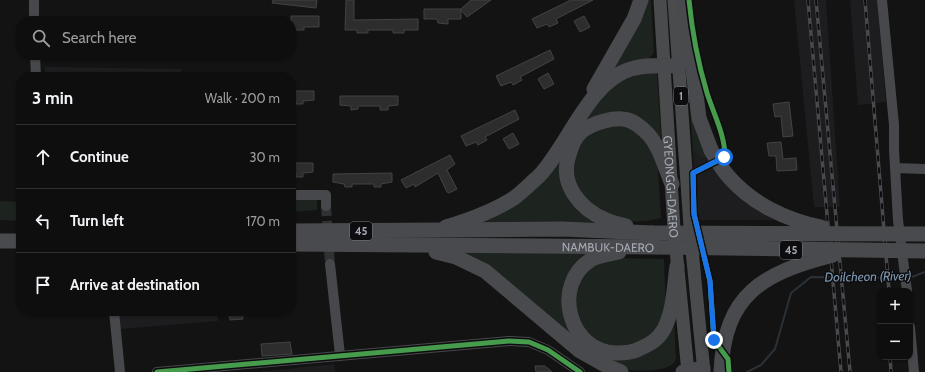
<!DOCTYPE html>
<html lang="en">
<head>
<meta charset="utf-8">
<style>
  :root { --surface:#0e0e0e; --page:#1c1c1c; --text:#f1f3f6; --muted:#9b9c9e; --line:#2e2e2e }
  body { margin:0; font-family:Cabin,sans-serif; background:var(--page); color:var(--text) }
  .controls { position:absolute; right:12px; bottom:12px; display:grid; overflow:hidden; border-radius:8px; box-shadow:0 1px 3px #0004 }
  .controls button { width:36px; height:36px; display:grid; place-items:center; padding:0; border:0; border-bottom:1px solid var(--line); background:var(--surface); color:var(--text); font:20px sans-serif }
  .stop { position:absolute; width:12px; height:12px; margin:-9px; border:3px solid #1a73e8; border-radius:50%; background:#fff }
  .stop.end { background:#1a73e8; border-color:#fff; box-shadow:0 1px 4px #0008 }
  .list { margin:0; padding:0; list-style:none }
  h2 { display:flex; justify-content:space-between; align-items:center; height:52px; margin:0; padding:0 16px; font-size:17px }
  h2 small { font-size:13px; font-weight:400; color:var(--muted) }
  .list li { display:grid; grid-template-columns:26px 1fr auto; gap:12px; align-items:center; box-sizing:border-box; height:64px; padding:0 16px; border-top:1px solid var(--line) }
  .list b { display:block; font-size:15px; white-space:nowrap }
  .list em { font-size:13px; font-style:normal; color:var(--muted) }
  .icon { flex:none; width:22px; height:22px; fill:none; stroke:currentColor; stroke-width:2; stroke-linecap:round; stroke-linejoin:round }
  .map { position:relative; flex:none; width:925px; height:372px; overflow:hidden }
  .search { position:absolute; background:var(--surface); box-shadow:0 1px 3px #0004; left:16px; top:16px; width:280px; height:44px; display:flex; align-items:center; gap:10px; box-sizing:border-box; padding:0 14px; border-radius:16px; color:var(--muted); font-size:15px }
  .panel { position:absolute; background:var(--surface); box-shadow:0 1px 3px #0004; left:16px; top:72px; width:280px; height:244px; border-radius:16px }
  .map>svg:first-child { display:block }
</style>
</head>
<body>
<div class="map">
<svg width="925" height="372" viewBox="0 0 925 372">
  <rect width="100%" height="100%" fill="#131313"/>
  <path fill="#1d1d1f" d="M794 0H826L840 207H814Z
    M850 0H877L886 102 858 105Z
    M45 67 181 69V77H45Z
    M693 151 703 158H710L788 220H697Z
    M118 311H217L218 321 120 329Z
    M334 364 335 372H257Z"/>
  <path fill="#1d231e" d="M646 0H651L654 53 648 59 607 76Z
    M686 56 710 158H703L693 151Z
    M647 70 657 74 661 137H659L643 123 581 129 564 174 603 223 506 224 470 222 503 209 603 90Z
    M628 124 648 140 658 168 661 218C620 228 609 216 578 193L571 161 586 135 598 127Z
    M291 200H317V210L291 212Z
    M0 201 21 202V221L0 220Z
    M451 250 597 251 569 278 581 341Z
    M617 258 664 259 666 310 649 340 615 350 584 333 574 303 581 277 596 263Z
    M674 319 676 359C673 372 638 372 626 369 614 364 603 356 591 349L616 358Z"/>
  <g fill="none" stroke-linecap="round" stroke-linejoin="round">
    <path stroke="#2a3137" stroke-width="2" d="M909 278 925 272
      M747 372 761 365 775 349 791 293 811 277 903 278"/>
  </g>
  <path fill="#2d2d2e" stroke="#424346" d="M273 0H317L316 8 272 3Z
    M346 0H354V20L418 19V30H404V33H393V30H368V33H357V30H345Z
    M471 0H491L467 17 461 10V19H448V24L438 23 437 19H424V9H461Z
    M571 0H593L556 19 558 23 549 27 547 24 537 28 532 19Z
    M291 16H319V27H304V30H294V27H291Z
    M584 16 590 27 580 32 574 21Z
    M550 50 554 59 520 77 522 80 513 85 511 82 501 86 496 76Z
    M548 73 554 84 544 89 538 79Z
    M291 91H314V100L303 101V104H296V101H291Z
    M340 96H398V105L388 106V110H380V106H358V109L351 110V106L340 105Z
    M789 102 793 136 783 137 781 116 775 117 773 104Z
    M515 110 519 119 485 137 487 140 478 145 476 142 466 146 461 136Z
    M513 133 519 144 509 149 503 139Z
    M781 142 783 159 796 158 797 170 777 171 776 156H769L767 143Z
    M450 155 455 164 447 170 457 189 449 193 447 192 438 173 415 187 414 184 406 188 401 180Z
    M291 163H313V172L303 173V177H296V173H291Z
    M392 173V182L381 184V187H374V184H352V187H345L344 184 333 182V174Z
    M229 311H242L243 319 230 320Z
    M290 342 292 354 262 356 261 344Z
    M535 366H545L552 372H536Z"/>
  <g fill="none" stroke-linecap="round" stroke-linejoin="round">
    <path stroke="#303133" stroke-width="10" stroke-dasharray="10 5" stroke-linecap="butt" d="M326 206 330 264"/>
    <path stroke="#47484b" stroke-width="10" d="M34 0V21
      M882 0 894 125V149L898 220 907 291
      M35 55 36 77
      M895 168 925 169
      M291 195H326V206
      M330 264 340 355
      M114 311 120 372
      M910 327 914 372
      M157 372 509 341 529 342 548 350 580 372"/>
    <g stroke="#4a4b4d" stroke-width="13">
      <path id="s1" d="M660 0 674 229 688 372"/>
      <path d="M674 0 691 240 704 372"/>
    </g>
    <g stroke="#494a4d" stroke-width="15">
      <path d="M684 0 699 118 711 150"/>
      <path d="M594 89 634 19 641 0"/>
      <path d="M626 226C619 224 612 223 606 220 580 209 559 184 569 155 571 147 575 137 582 131 593 123 615 116 628 120 635 122 643 129 648 134 660 147 665 168 672 184"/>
      <path d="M446 227C469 220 494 211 514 198 522 192 531 183 539 176 568 146 589 81 631 69 646 64 663 66 679 66"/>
      <path d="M291 231 562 229 652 233"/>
      <path d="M0 241H21"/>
      <path id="s2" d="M291 244 657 247"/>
      <path d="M436 252 456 257 485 271 580 351 607 366 621 372"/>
      <path d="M619 252C610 254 601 255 592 259 550 284 569 354 618 353 625 353 633 352 639 349 650 344 658 340 664 329 674 310 674 286 677 266"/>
      <path d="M683 372 703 368"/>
    </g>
    <defs>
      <path id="rail" d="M808 0 841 372
        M816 0 850 372
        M865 0 889 291
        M890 357 891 372"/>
    </defs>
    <use href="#rail" stroke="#48494c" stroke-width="3.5"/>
    <use href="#rail" stroke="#0d0d0f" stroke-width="2" stroke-dasharray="6" stroke-linecap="butt"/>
    <path stroke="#494a4d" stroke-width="15" d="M711 150C716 159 721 168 728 176 751 203 786 220 821 227
      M652 233 925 234
      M657 247 925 251
      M721 372C724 294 763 273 833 255"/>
    <defs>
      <path id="cycleway" d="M689 0C692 31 698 63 707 93 714 115 725 135 725 157L693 173 694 214 710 281 714 340 728 359 729 372
        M157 372 509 341 529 342 548 350 580 372"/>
    </defs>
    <use href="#cycleway" stroke="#0d0d0f" stroke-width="8"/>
    <use href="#cycleway" stroke="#469c4c" stroke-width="5"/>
  </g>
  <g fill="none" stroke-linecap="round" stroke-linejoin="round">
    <path stroke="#1a73e8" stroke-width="5" d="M714 340 710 281 694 214 693 173 724 157"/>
  </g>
  <g text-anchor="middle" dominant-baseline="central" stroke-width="3" stroke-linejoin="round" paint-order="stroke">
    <g fill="#0d0d0f" stroke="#777a82" stroke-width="1">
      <rect x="674" y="87" width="14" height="18" rx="3"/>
      <rect x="350" y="222" width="22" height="18" rx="3"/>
      <rect x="780" y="241" width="22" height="18" rx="3"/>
    </g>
    <g font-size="11" font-weight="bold" fill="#a4a9b3">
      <text x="681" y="96">1</text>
      <text x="361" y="231">45</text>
      <text x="791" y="250">45</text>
    </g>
    <g font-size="12" fill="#a4a9b3" stroke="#0d0d0f">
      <text stroke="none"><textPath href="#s1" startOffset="187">GYEONGGI-DAERO</textPath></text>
      <text stroke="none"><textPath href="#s2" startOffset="317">NAMBUK-DAERO</textPath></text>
    </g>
    <g font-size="13" font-style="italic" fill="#7d95ad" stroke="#0d0d0f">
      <text transform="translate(868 276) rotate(-1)">Doilcheon (River)</text>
    </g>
  </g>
</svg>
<div class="controls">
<button>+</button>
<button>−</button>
</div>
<div class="stop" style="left:724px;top:157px"></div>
<div class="stop end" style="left:714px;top:340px"></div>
<div class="search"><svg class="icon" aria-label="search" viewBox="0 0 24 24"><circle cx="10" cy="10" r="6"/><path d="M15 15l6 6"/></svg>Search here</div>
<section class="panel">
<h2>3 min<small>Walk · 200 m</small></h2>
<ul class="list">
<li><svg class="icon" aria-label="ahead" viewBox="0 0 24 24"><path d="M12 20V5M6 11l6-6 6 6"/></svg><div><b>Continue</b></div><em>30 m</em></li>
<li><svg class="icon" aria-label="left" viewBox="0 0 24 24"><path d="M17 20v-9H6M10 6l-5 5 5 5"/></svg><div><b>Turn left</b></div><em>170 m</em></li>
<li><svg class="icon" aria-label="arrive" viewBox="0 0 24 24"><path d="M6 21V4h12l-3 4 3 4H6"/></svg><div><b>Arrive at destination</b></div></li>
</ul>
</section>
</div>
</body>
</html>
